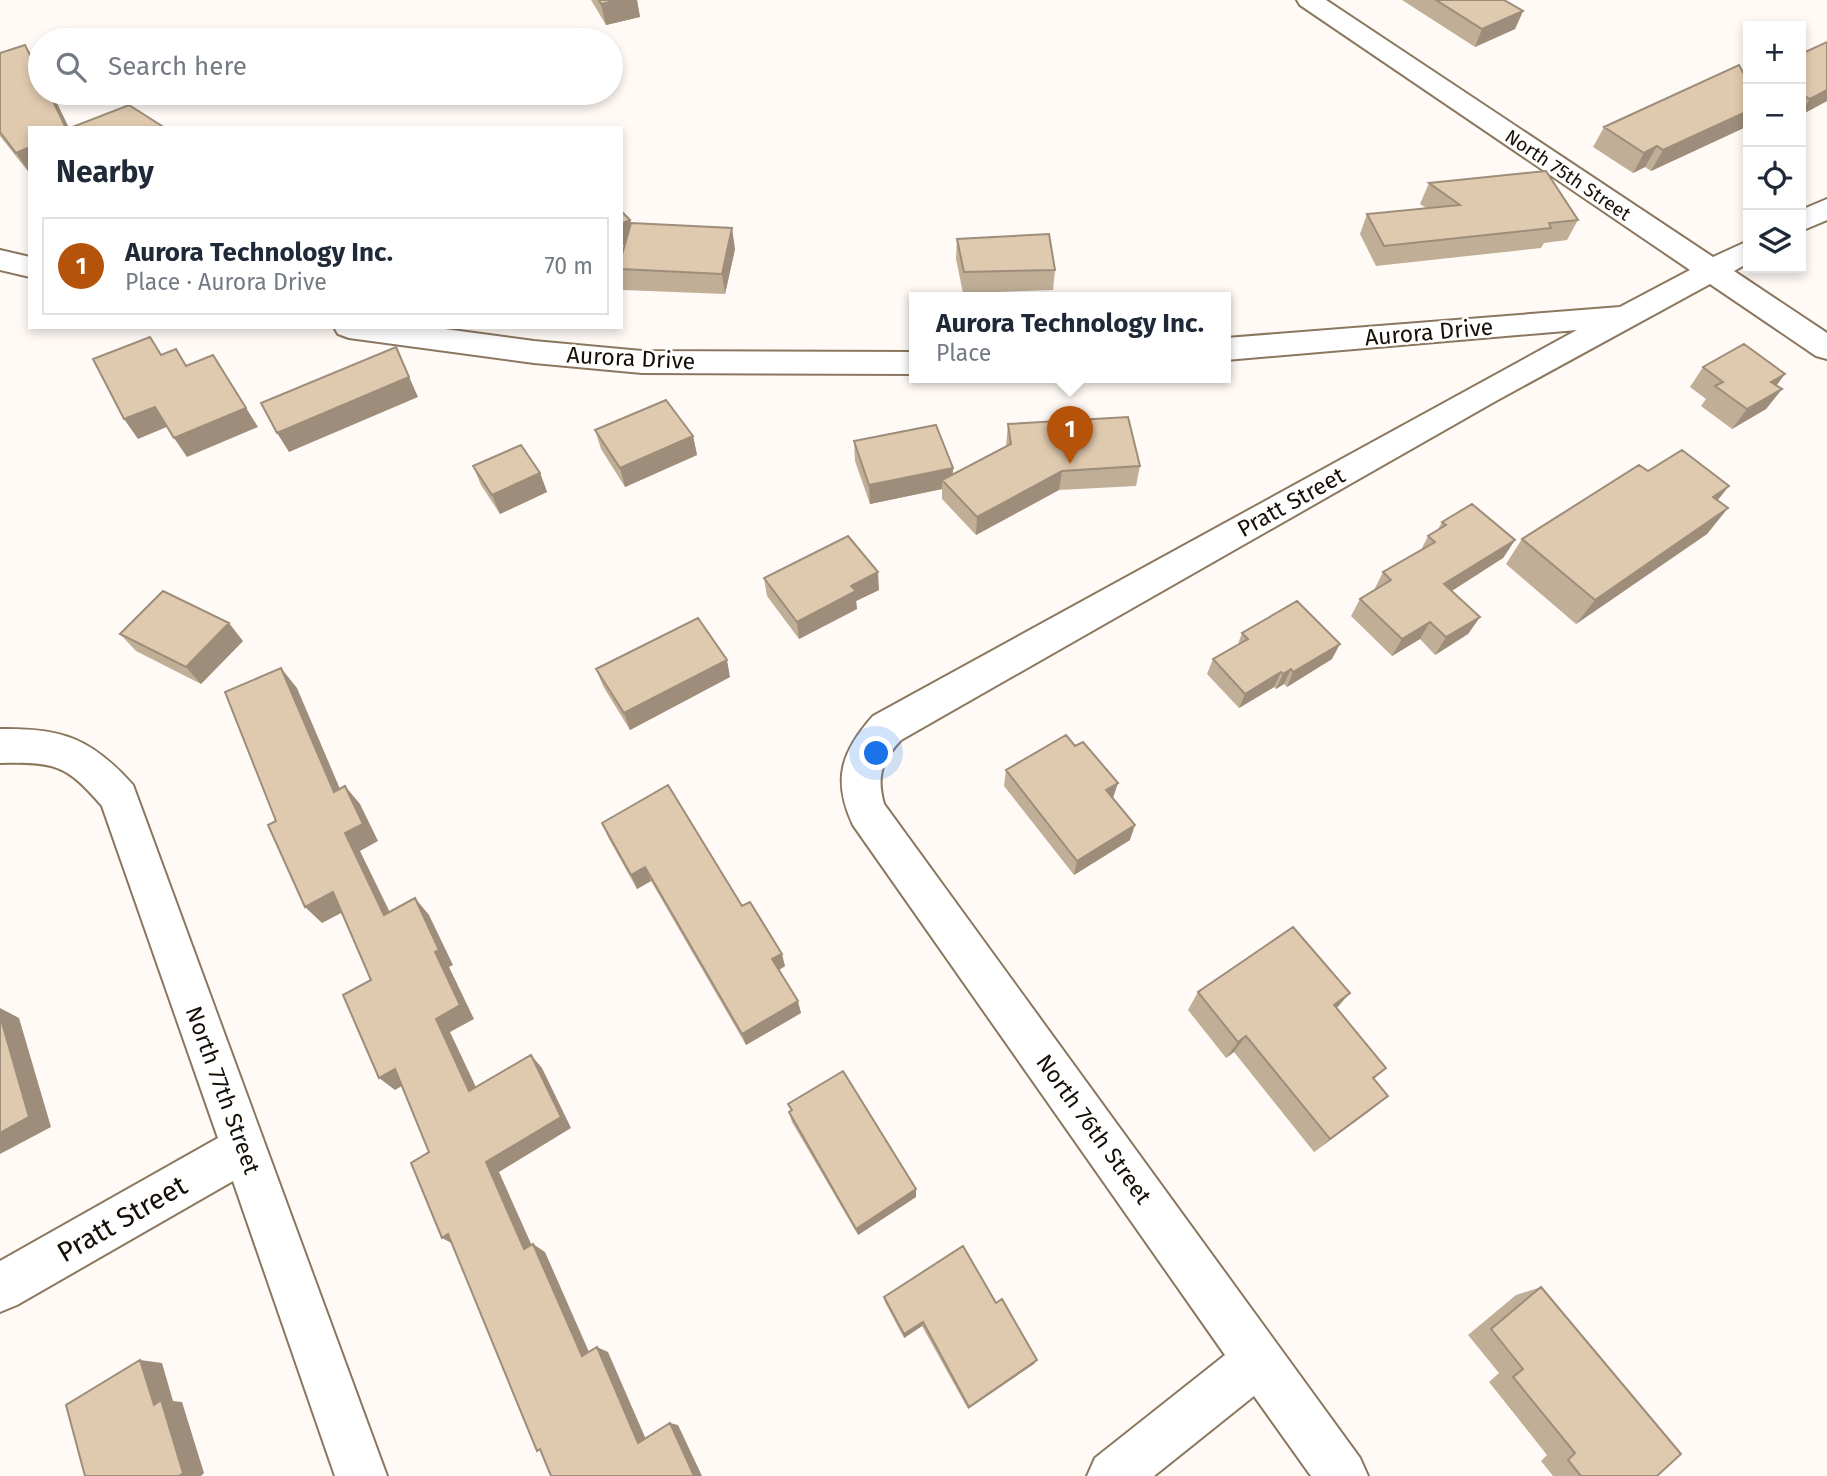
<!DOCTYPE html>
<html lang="en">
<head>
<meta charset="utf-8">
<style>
  :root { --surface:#fff; --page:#f6f6f7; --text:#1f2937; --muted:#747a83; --line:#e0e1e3; --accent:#b45309 }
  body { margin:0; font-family:"Fira Sans",sans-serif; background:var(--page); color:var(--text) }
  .controls { position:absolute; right:21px; top:21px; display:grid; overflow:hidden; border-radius:0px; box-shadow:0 4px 10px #0003 }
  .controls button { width:63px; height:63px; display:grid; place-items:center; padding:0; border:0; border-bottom:2px solid var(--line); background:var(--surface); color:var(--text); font:35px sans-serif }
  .you { position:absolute; left:877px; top:754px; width:24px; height:24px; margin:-18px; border:5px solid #fff; border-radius:50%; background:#1a73e8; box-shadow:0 0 0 10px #1a73e833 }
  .badge { display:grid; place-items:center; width:46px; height:46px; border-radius:50%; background:var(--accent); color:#fff; font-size:23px; font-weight:700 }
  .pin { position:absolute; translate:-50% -58px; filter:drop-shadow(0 2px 4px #0008) }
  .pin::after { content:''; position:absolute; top:37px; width:24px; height:21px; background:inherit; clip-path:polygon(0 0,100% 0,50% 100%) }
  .popup { position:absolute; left:909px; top:292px; width:322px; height:91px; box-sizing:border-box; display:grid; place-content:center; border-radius:0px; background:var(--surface); filter:drop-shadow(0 2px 5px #0005); font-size:23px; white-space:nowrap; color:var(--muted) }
  .popup b { font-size:26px; color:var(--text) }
  .popup::after { content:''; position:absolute; left:50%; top:100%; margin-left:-14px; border:14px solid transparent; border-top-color:var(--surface) }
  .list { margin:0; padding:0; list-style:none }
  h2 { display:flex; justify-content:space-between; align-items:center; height:91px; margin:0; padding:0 28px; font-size:30px }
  h2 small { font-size:23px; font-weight:400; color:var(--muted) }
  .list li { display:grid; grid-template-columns:46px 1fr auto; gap:21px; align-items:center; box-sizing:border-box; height:98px; margin:0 14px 14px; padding:0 14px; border:2px solid var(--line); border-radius:0px }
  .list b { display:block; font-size:26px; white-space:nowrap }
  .list p { margin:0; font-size:23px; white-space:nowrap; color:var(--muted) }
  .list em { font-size:23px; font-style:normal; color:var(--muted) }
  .icon { flex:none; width:38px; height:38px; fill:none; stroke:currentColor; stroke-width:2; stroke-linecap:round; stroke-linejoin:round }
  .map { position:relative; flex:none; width:1827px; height:1476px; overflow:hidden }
  .search { position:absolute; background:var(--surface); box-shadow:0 4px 10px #0003; left:28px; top:28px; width:595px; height:77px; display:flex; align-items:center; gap:18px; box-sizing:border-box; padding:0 24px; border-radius:38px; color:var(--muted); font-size:26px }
  .panel { position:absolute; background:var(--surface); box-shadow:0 4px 10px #0003; left:28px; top:126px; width:595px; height:203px; border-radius:0px }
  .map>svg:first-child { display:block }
</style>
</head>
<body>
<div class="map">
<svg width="1827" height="1476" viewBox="0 0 1827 1476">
  <rect width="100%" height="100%" fill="#fffaf5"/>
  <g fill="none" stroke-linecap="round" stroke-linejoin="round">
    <defs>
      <path id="minor" d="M1297 0H1326L1713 257 1748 241V263L1734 271 1827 333V359L1816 356 1710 284 1494 402 901 740C882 760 876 776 884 804L1360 1458 1368 1476H1311L1254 1396 1154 1476H1087L1095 1458 1225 1355 853 825C832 780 841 752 873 716L1577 330 1226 360V338L1620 307 1690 270 1300 5Z
        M1827 199V220L1801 231V210Z
        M0 250 30 257V277L0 270Z
        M334 327H430L534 341 642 351 914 352V374L642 373 534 363 349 338 338 334Z
        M0 729C62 728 91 738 133 785L387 1476H335L233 1181 17 1305 0 1312V1261L218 1138 102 806C66 764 55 762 0 763Z"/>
    </defs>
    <use href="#minor" stroke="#8b775f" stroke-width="4"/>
    <use href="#minor" fill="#fff" fill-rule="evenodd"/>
  </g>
  <path fill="#c1ae96" d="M591 0H637L640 17 606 25Z
    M1402 0H1504L1523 11 1515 29 1475 47Z
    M25 45 40 69V93H52L69 128H30V174L0 136V53Z
    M1801 54 1827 101 1801 115Z
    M1748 126 1651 171 1645 167 1633 173 1593 147 1604 127Z
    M1429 183 1578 220 1567 240 1544 243 1541 248 1376 266 1360 234 1367 214 1426 208 1420 204Z
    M621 211 630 220 631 223 735 249 725 294 623 290 621 282V258L625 245 621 246Z
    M957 239 1055 270 1053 290 963 293 956 259Z
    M1703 367 1785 374 1776 386 1782 389 1766 409 1732 429 1701 406 1706 399 1690 387Z
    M1008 424 1140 466 1136 486 1059 490 976 535 942 499V489L870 504 855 461 854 441 953 468V474L1006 446Z
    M595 430 693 436 697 455 625 487 601 449Z
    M473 466 540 473 547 492 500 514 481 485Z
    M1648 471 1729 486 1717 501 1728 508 1707 534 1576 624 1506 564 1522 539Z
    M1442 522 1515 540 1503 558 1452 591 1480 617 1468 634 1435 655 1420 639 1392 656 1351 616 1360 599 1374 590 1383 572 1421 550 1428 536 1437 531Z
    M764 578 879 590 856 601 857 609 799 639 767 596Z
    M1242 633 1332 659 1287 687 1284 684 1276 689 1274 687 1239 708 1207 674 1213 659 1238 644Z
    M120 634 243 641 201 684 136 651Z
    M596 669 730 677 630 730 603 686Z
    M1006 770 1113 798 1130 840 1074 875 1004 786Z
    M602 823 742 906 785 966 779 970 801 1013 746 1045 651 881 637 889 608 837Z
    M1198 992 1336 1009 1386 1068 1374 1079 1388 1096 1314 1152 1234 1052 1226 1058 1188 1010Z
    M788 1104 916 1189V1197L858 1235 792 1122 789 1112 791 1111Z
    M1541 1287 1657 1476H1553L1541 1461 1547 1455 1489 1382 1499 1373 1468 1335 1516 1295Z
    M884 1297 996 1303 1037 1360 968 1409 922 1326 904 1338 885 1302Z"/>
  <path fill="#9d8d7a" d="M619 0H637L640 17 606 25 601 4Z
    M1523 11 1515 29 1475 47 1482 29Z
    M25 45 40 69V75Z
    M1827 90V101L1801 115V112L1810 99Z
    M49 93H52L69 128H66Z
    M1748 111V126L1651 171 1663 150Z
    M1657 146 1645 167 1633 173 1644 153Z
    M30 147V173L16 153Z
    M630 220 635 240 621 246V224Z
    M732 228 735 249 725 294 722 274Z
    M396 347 418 397 289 452 277 433Z
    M213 355 258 427 187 457 174 438Z
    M1785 374 1770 394 1771 382Z
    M1782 389 1766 409 1732 429 1747 409Z
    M155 407 169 426 138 439 124 419Z
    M693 436 697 455 625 487 620 468Z
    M953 468 952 487 942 480V489L870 504 869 485Z
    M1062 471 1059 490 976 535 977 517Z
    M540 473 547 492 500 514 492 495Z
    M1729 486 1708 512 1713 497Z
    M1728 508 1707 534 1576 624 1595 600Z
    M1515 540 1503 558 1434 602 1444 584Z
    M878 572 879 590 856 601 857 609 799 639 797 622 851 586Z
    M1480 617 1468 634 1435 655 1446 637Z
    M1430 622 1420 639 1392 656 1402 639Z
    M229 623 243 641 201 684 186 667Z
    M1340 644 1332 659 1287 687 1293 672Z
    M727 660 730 677 630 730 624 713Z
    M281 668 297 688 349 810 334 792Z
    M1291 669 1284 684 1276 689 1283 674Z
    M1281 672 1274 687 1239 708 1245 694Z
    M1118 783 1113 798 1106 790Z
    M345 786 360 804 378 841 360 851 399 931 384 915 345 833Z
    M1135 825 1130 840 1074 875 1077 861Z
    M645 867 651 881 637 889 631 875Z
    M333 892 349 909 322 923 305 907Z
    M415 898 429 915 453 965 449 967 474 1019 450 1032 483 1102 469 1091 436 1019 435 952Z
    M782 954 785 966 776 972 772 959Z
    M1350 993 1335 1010 1334 1005Z
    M798 1001 801 1013 746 1045 742 1034Z
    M0 1008 19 1018 51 1127 0 1154Z
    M1246 1036 1234 1052 1226 1058 1238 1042Z
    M531 1055 542 1068 571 1128 499 1172 537 1257 524 1249 486 1162Z
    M395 1069 410 1081 395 1090 379 1078Z
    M1388 1096 1371 1110 1314 1152 1330 1139Z
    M916 1189V1197L858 1235 856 1229Z
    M448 1234 457 1246 442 1238Z
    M533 1244 545 1252 593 1361 582 1356Z
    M923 1322 922 1326 904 1338V1334Z
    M597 1347 608 1352 648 1444 638 1443Z
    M140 1360 162 1363 173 1401 182 1402 204 1473 201 1476H179L154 1405Z
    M1037 1360 1034 1364 968 1409 969 1407Z
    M670 1423 678 1425 702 1476H694Z"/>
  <path fill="#e0caaf" stroke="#9d8d7a" stroke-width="2" d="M599 0H619L601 4Z
    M1436 0H1504L1523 11 1482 29Z
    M1827 42V90L1810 99 1801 94V54Z
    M25 45 40 75V93H49L66 128H30V147L16 153 0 132V53Z
    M1739 65 1748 82V111L1663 150 1657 146 1644 153 1604 127Z
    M129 105 165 128H70Z
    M1546 171 1578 220 1549 223 1551 228 1384 246 1367 214 1460 205 1429 183Z
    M621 211 630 220 621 224Z
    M631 223 732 228 722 274 621 269V258Z
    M1049 234 1055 270 964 272 957 239Z
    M150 337 161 355 176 349 186 366 213 355 246 408 174 438 155 407 124 419 93 359Z
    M1744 344 1785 374 1771 382 1782 389 1747 409 1715 386 1723 382 1703 367Z
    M396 347 409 377 277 433 261 403Z
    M666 400 693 436 620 468 595 430Z
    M1128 417 1140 466 1062 471 977 517 942 480 1011 444 1008 424Z
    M936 425 953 468 869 485 854 441Z
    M521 445 540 473 492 495 473 466Z
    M1682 450 1729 486 1713 497 1728 508 1595 600 1522 539 1639 465 1648 471Z
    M1472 504 1515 540 1444 584 1480 617 1446 637 1430 622 1402 639 1360 599 1391 580 1383 572 1435 542 1428 536 1446 525 1442 522Z
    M848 536 878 572 851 586 856 591 797 622 764 578Z
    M163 591 229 623 186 667 120 634Z
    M1297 601 1340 644 1293 672 1291 669 1283 674 1281 672 1245 694 1213 659 1248 639 1242 633Z
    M698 618 727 660 624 713 596 669Z
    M281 668 334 792 345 786 363 824 345 833 384 915 415 898 439 950 435 952 460 1005 436 1019 469 1091 531 1055 561 1117 486 1162 524 1249 533 1244 582 1356 597 1347 638 1443 670 1423 694 1476H551L540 1449 537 1451 448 1234 442 1238 411 1163 429 1152 395 1069 379 1078 343 995 371 980 333 892 305 907 268 825 276 821 225 692Z
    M1066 735 1075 746 1083 742 1118 783 1106 790 1135 825 1077 861 1006 770Z
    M668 785 742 906 750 902 782 954 772 959 798 1001 742 1034 645 867 631 875 602 823Z
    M1293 927 1350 993 1334 1005 1386 1068 1373 1078 1388 1096 1330 1139 1246 1036 1238 1042 1198 992Z
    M0 1016 29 1117 0 1133Z
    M843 1071 916 1189 856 1229 789 1112 792 1110 788 1104Z
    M963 1246 996 1303 1002 1299 1037 1360 969 1407 923 1322 904 1334 884 1297Z
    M1541 1287 1681 1454 1657 1476H1581L1568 1460 1575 1453 1513 1377 1523 1369 1491 1329Z
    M140 1360 154 1405 161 1400 183 1473 179 1476H85L66 1405Z"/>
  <g text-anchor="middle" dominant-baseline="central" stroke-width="5" stroke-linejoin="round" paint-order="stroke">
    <g font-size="19" fill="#160f06" stroke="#fff">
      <text transform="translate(1568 175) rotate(34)">North 75th Street</text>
    </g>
    <g font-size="23" fill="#160f06" stroke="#fff">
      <text transform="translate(1429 332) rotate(-5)">Aurora Drive</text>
      <text transform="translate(631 358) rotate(3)">Aurora Drive</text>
      <text transform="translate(1291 502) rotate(-29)">Pratt Street</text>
      <text transform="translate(223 1090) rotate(70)">North 77th Street</text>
      <text transform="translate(1094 1129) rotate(54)">North 76th Street</text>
    </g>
    <g font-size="28" fill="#160f06" stroke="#fff">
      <text transform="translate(122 1219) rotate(-30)">Pratt Street</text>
    </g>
  </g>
</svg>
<div class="controls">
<button>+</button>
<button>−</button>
<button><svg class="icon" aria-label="locate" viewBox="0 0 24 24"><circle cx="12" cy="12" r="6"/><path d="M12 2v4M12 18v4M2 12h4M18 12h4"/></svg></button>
<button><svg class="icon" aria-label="layers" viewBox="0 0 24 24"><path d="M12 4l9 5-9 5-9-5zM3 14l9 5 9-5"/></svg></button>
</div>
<div class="you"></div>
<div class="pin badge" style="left:1070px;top:464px">1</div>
<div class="popup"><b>Aurora Technology Inc.</b>Place</div>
<div class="search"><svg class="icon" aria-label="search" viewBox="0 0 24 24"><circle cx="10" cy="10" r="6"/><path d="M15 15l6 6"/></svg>Search here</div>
<section class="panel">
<h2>Nearby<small></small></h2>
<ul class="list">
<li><span class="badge">1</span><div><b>Aurora Technology Inc.</b><p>Place · Aurora Drive</p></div><em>70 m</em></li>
</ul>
</section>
</div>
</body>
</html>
